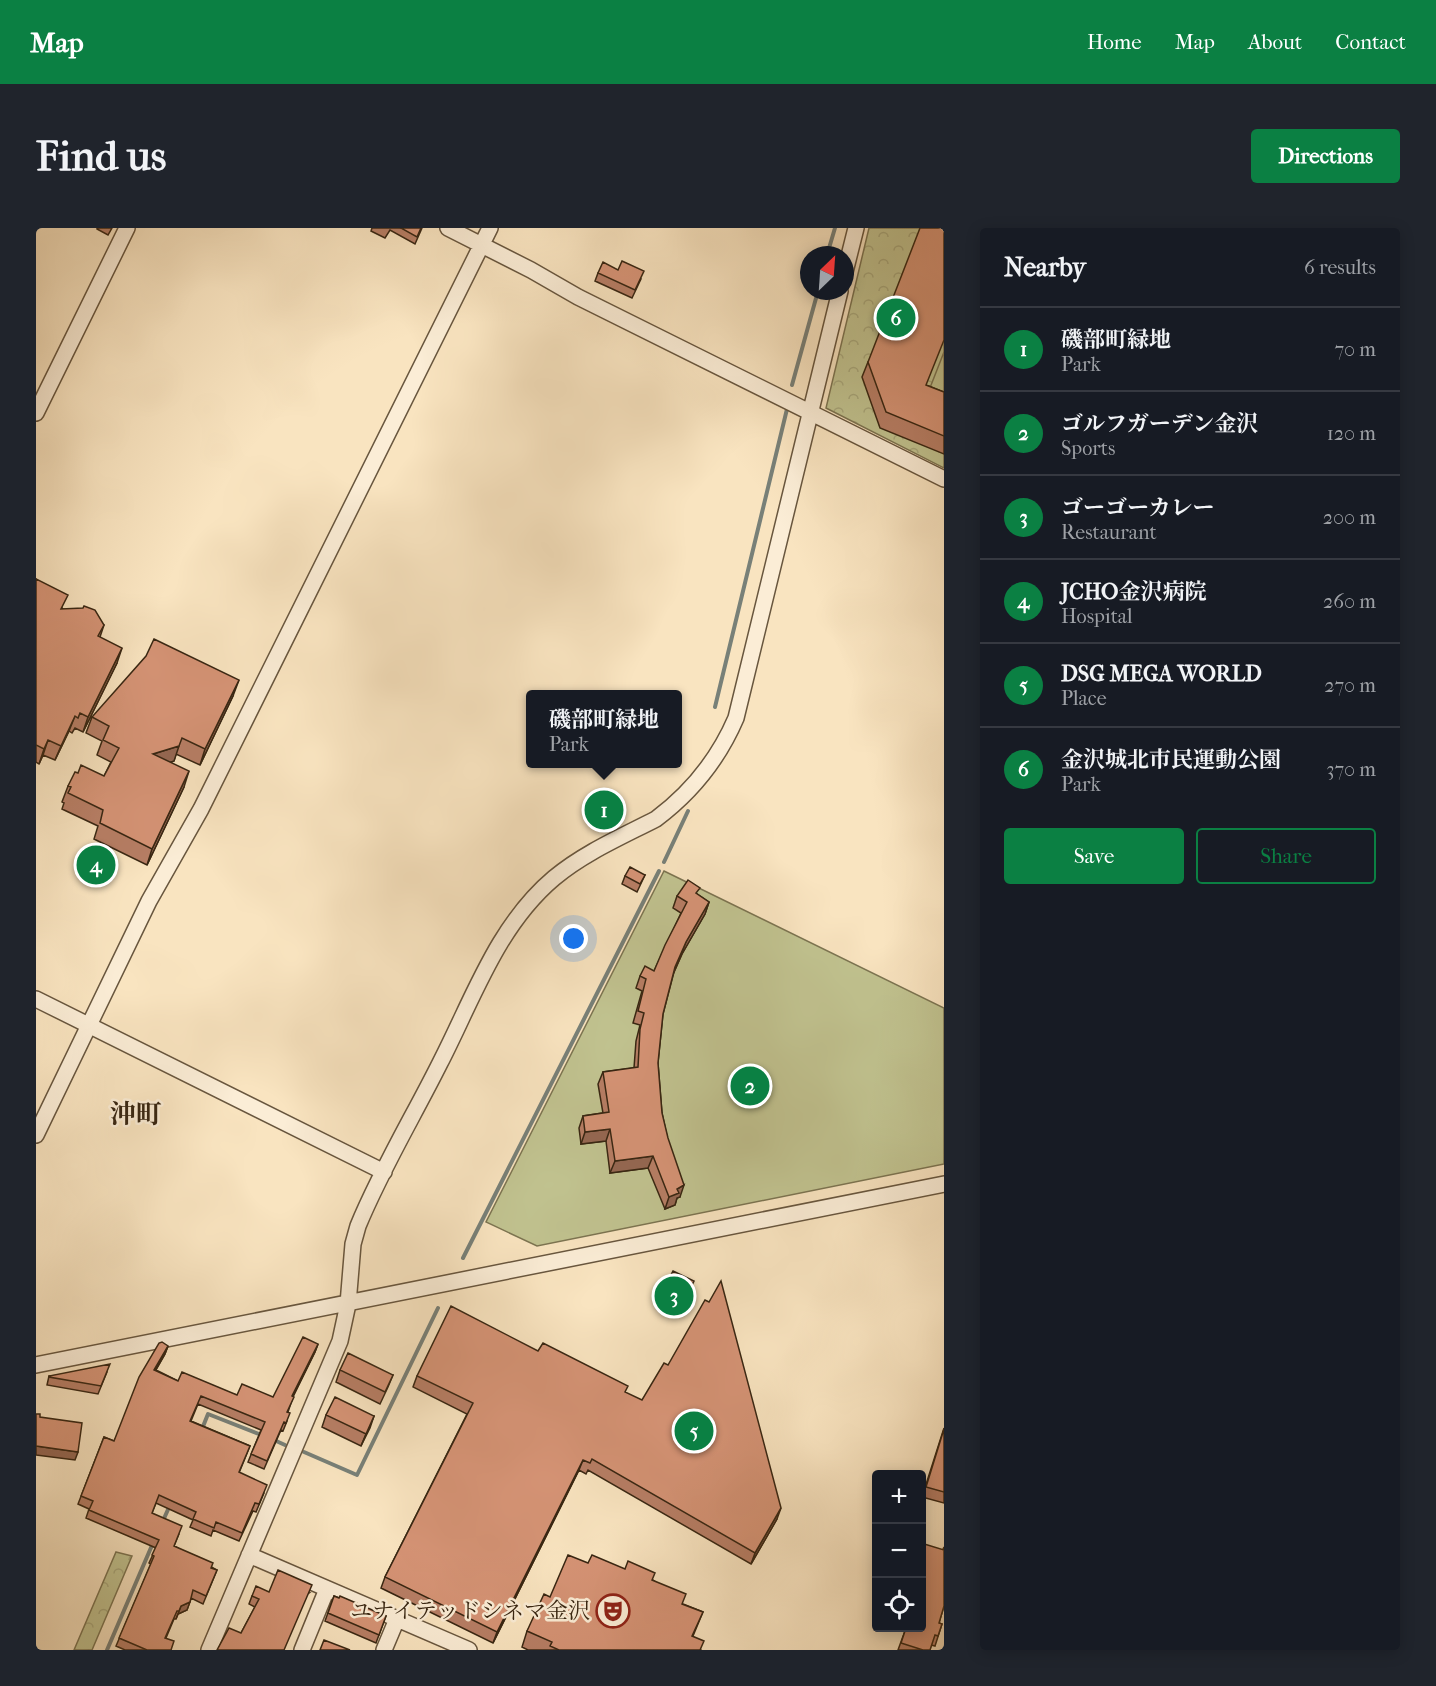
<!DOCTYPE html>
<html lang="en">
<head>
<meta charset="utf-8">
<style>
  :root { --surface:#171b24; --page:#20242c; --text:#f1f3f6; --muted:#9ea1a6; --line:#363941; --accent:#0b8043 }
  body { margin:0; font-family:"IM FELL French Canon","Noto Serif JP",serif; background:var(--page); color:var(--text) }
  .controls { position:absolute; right:18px; bottom:18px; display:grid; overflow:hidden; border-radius:6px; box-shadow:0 3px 15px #0003 }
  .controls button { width:54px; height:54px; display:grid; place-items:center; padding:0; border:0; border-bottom:2px solid var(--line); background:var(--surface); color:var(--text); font:30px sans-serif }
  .compass { position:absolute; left:764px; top:18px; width:54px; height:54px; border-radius:50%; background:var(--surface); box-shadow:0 3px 15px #0003; rotate:25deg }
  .you { position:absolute; left:538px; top:711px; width:21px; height:21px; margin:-15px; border:4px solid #fff; border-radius:50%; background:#1a73e8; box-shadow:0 0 0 9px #1a73e833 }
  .badge { display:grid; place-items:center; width:39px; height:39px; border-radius:50%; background:var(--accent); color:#fff; font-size:20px; font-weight:700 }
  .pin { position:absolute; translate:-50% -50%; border:3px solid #fff; box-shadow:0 2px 6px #0006 }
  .popup { position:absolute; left:490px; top:462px; width:156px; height:78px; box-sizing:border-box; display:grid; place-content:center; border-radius:6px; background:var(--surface); filter:drop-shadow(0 2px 4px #0005); font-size:20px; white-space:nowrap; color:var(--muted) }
  .popup b { font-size:22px; color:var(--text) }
  .popup::after { content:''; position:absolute; left:50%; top:100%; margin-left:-12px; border:12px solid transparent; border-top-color:var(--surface) }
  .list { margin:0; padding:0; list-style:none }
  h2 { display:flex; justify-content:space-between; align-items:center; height:78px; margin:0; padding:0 24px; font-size:26px }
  h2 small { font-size:20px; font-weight:400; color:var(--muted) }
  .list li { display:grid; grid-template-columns:39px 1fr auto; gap:18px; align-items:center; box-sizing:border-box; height:84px; padding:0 24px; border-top:2px solid var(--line) }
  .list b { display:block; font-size:22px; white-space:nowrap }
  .list p { margin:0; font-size:20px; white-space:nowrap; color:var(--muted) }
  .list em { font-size:20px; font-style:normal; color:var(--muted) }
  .actions { display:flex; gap:12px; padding:18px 24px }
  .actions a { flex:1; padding:14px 0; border:2px solid var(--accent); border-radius:6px; text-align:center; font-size:21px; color:var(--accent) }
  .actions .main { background:var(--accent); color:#fff }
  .icon { flex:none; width:33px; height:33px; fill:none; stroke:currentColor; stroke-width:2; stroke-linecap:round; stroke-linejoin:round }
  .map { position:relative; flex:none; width:908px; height:1422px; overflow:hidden; border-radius:6px }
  header { display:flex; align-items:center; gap:36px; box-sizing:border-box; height:84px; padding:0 30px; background:var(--accent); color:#fff }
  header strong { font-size:28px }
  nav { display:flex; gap:33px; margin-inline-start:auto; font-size:21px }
  .intro { display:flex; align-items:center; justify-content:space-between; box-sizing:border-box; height:144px; padding:0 36px }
  h1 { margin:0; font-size:42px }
  .button { padding:15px 27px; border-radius:6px; background:var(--accent); color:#fff; font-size:21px; font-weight:700 }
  main { display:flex; gap:36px; padding:0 36px }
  aside { flex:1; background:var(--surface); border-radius:6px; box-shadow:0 3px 15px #0003 }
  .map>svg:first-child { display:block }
</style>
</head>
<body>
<header>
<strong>Map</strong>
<nav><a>Home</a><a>Map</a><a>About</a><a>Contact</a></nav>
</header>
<div class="intro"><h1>Find us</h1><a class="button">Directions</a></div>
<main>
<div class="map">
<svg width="908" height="1422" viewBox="0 0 908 1422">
  <defs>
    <pattern id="forest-crowns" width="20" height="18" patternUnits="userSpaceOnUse" patternTransform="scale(1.5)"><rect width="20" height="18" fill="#c1c390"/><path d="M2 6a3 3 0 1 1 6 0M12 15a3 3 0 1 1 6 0" fill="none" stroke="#a7a77b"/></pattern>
  </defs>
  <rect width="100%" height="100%" fill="#f9e4c0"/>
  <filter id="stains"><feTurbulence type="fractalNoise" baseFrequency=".00333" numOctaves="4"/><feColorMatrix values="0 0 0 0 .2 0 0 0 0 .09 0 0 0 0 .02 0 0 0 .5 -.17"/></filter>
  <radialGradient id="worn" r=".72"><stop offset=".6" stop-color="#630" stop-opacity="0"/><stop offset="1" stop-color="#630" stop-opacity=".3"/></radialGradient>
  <path fill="url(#forest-crowns)" stroke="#7c7451" stroke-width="1.5" d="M833 0H908V240L790 180Z
    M80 1324 96 1328 56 1422H38Z"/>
  <path fill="#c1c390" stroke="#7c7451" stroke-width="1.5" d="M908 124V178L890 170Z
    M628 643 908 780V936L501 1018 450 994Z"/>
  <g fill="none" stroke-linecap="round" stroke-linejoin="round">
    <path stroke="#788078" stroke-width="4" d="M791 27 799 0
      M756 157 782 63
      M679 479 751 181
      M628 634 652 583
      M427 1030 623 643
      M166 1201 172 1186 228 1208
      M238 1212 249 1217
      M268 1224 321 1247 402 1080
      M126 1295 134 1277
      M71 1422 117 1315"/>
    <defs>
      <path id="minor" d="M412 0 495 42 542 69 908 251
        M809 44 820 0
        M0 185 91 0
        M0 771 348 944
        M0 907 113 673 165 581 454 0
        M0 1137 908 956
        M213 1327 433 1422
        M173 1422 304 1113 312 1076 317 1016 322 998C345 942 377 889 404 835 437 771 461 698 518 650 548 625 585 609 620 591 656 564 682 532 700 490L804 63
        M266 1422 291 1361
        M348 1422 361 1391"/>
    </defs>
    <use href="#minor" stroke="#68563e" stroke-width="18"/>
    <use href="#minor" stroke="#fbedd6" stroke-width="15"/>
  </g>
  <path fill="#b77e65" stroke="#382612" stroke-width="1.5" d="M61 0H76L72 7 61 1Z
    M336 0H386L379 16 354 2 349 10 335 3Z
    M582 42 605 51 596 70 559 53 562 45Z
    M832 134 908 164V226L844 200 826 149Z
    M0 351 27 381 68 397 64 409 81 435 47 504 39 500 36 505 33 503 19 532 7 527 3 536 0 534Z
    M197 468 164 537 140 526 138 533 135 534 148 559 111 637 58 611 62 598 26 581 28 575 26 574 32 558 42 545 68 548 75 534 61 527 66 513 50 505 56 489Z
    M609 647 601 664 586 656 589 648Z
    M661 666 673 674 669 686 646 726 638 744 627 786 622 835 626 885 644 969 641 970 639 977 629 981 612 940 574 945 570 913 545 916 543 900 547 888 567 885 562 856 567 844 598 840 600 813 604 797 597 795 606 763 600 760 604 748 618 743 645 685 637 680 641 668Z
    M655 1059 641 1087 620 1077 623 1070Z
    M282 1116 279 1124 257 1169 252 1184 251 1193 247 1203 245 1202 228 1241 212 1234 225 1202 162 1176 155 1193 214 1218 203 1245 228 1265 220 1284 217 1283 203 1313 177 1302 175 1308 154 1299 157 1292 120 1275 116 1285 143 1306 138 1318 181 1342 167 1376 155 1370 151 1382 142 1386 140 1391H138L130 1410 135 1422H89L80 1418 115 1336 113 1335 120 1320 50 1290 53 1281 42 1276 68 1209 78 1213 132 1118 129 1126 120 1142 142 1153 201 1167 237 1169Z
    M502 1123 590 1165 741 1291 715 1336 552 1242 550 1246 543 1242 457 1415 345 1360 349 1349 431 1186 377 1159 381 1148Z
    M304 1142 357 1147 352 1159 344 1176 300 1154Z
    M71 1144 62 1166 11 1157 13 1148Z
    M290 1187 338 1188 325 1218 286 1199Z
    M908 1200V1275L886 1269Z
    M908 1319V1378L903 1395 906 1396 899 1418 895 1417 894 1422H862L870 1400Z
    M552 1335 589 1341 617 1352 647 1376 667 1384 657 1408 665 1422H492L486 1419 491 1403 514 1369Z
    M233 1364 273 1365 205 1405 219 1379 213 1376 216 1368Z
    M298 1368 350 1388 340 1415 289 1393Z"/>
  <path fill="#956752" stroke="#382612" stroke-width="1.5" d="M86 420 81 435 47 504 52 489Z
    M203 452 197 468 164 537 169 521Z
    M39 488 33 503 19 532 25 518Z
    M12 512 7 527 3 536 8 521Z
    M143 518 138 533 112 542 117 526Z
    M153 543 148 559 111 637 116 621Z
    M673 674 669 686 646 726 635 751 650 714Z
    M574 901 570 913 545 916 549 904Z
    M617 928 612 940 574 945 579 933Z
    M648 957 644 969 641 970 639 977 629 981 633 969 641 961Z
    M282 1116 279 1124 253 1176 256 1168Z
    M132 1118 129 1126 115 1150 118 1142Z
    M338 1188 334 1200 325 1218 330 1206Z
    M0 1218 42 1224 39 1232 0 1227Z
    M547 1232 543 1242 457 1415 461 1404Z
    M745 1280 741 1291 715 1336 719 1325Z
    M154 1374 151 1382 142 1386 140 1391 145 1378Z"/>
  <path fill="#d59375" stroke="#382612" stroke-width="1.5" d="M365 0H385L381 9Z
    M884 0H908V112L890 157 908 164V208L850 184 832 134Z
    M586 33 608 43 599 62 562 45 567 34 582 42Z
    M0 351 32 367 25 381 47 380 48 378 59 382 68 397 62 408 86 420 52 489 44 485 42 490 39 488 25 518 12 512 8 521 0 517Z
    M118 411 203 452 169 521 146 510 143 518 117 526 153 543 116 621 64 595 67 582 32 565 35 559 32 558 39 544 42 545 45 537 68 548 83 520 67 512 73 498 56 489 110 428Z
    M594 639 609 647 604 656 589 648Z
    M652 652 664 660 660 665 673 674 650 714 639 739 627 786 622 835 626 885 632 910 648 957 641 961 643 965 633 969 617 928 579 933 574 901 549 904 547 888 573 884 567 844 602 839 604 801 608 785 602 783 610 751 604 748 609 738 618 743 629 717 651 674 641 668Z
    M637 1043 658 1053 644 1081 623 1070Z
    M685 1053 745 1280 719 1325 556 1231 554 1235 547 1232 461 1404 349 1349 437 1175 381 1148 415 1078 502 1123 507 1115 592 1158 589 1164 606 1172 628 1135 632 1137 669 1072 673 1074Z
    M267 1109 282 1116 256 1168 258 1169 251 1184 254 1185 250 1195 248 1194 231 1233 215 1226 229 1194 165 1168 154 1193 214 1218 203 1244 231 1257 223 1276 219 1275 206 1305 180 1294 178 1300 157 1291 160 1284 123 1267 116 1285 146 1298 138 1318 177 1335 175 1340 181 1342 170 1368 157 1362 154 1374 145 1378 143 1383H141L129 1410 138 1413 135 1422H111L83 1410 118 1328 116 1327 123 1312 53 1282 57 1273 45 1268 68 1209 78 1213 103 1149 123 1115 126 1114 132 1118 118 1142 142 1153 146 1144 201 1167 206 1156 237 1169Z
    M312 1125 357 1147 349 1164 304 1142Z
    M74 1136 65 1158 13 1149V1148Z
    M299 1169 338 1188 330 1206 290 1187Z
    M0 1186H4V1189L46 1195 42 1224 0 1218Z
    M908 1201V1264L890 1259Z
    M885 1315 908 1322V1321V1378L903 1395 906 1396 902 1408 899 1407 894 1422H887L865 1415 870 1400H885Z
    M532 1327 552 1335 556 1327 589 1341 592 1333 619 1345 616 1352 650 1366 646 1376 667 1384 656 1408 668 1413 664 1422H523L514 1418 516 1414 491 1403 508 1366 514 1369Z
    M242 1342 276 1357 248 1422H181L193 1400 205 1405 223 1371 216 1368 220 1358 233 1364Z
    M298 1368 303 1370 304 1368 350 1388 343 1407 292 1385Z
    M288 1412 314 1422H284Z"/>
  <defs>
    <symbol id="theatre-ring" viewBox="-11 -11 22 22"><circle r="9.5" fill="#fbedd6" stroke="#8f2418" stroke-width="1.5"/><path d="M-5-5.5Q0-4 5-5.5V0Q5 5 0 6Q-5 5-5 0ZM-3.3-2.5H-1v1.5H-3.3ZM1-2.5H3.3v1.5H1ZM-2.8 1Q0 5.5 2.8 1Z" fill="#8f2418"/></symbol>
  </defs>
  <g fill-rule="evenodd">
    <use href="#theatre-ring" x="558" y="1364" width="38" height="38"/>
  </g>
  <g text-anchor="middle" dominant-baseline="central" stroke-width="5" stroke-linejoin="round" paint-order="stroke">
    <g font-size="22" fill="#382612" stroke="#fbedd6" text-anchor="end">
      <text x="554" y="1383">ユナイテッドシネマ金沢</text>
    </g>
    <g font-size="26" font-weight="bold" fill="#382612" stroke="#fbedd6">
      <text x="100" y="886">沖町</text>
    </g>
  </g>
  <rect width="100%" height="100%" filter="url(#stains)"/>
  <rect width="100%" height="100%" fill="url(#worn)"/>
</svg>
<div class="controls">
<button>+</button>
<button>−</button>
<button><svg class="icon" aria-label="locate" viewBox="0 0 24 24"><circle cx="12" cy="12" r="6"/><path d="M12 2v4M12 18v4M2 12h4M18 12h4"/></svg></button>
</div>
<svg class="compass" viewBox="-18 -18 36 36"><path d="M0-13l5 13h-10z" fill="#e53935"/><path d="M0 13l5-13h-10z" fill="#9ea1a6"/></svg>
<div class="you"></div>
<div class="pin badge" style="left:568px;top:582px">1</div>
<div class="popup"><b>磯部町緑地</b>Park</div>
<div class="pin badge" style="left:714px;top:858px">2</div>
<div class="pin badge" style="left:638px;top:1068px">3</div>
<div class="pin badge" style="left:60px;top:637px">4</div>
<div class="pin badge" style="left:658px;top:1203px">5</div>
<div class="pin badge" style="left:860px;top:90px">6</div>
</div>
<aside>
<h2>Nearby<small>6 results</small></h2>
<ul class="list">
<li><span class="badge">1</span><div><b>磯部町緑地</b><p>Park</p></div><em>70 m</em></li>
<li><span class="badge">2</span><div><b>ゴルフガーデン金沢</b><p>Sports</p></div><em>120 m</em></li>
<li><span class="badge">3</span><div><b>ゴーゴーカレー</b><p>Restaurant</p></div><em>200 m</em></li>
<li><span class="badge">4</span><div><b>JCHO金沢病院</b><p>Hospital</p></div><em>260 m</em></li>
<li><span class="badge">5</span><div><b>DSG MEGA WORLD</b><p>Place</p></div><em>270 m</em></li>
<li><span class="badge">6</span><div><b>金沢城北市民運動公園</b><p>Park</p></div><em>370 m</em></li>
</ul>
<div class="actions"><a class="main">Save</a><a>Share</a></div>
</aside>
</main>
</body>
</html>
